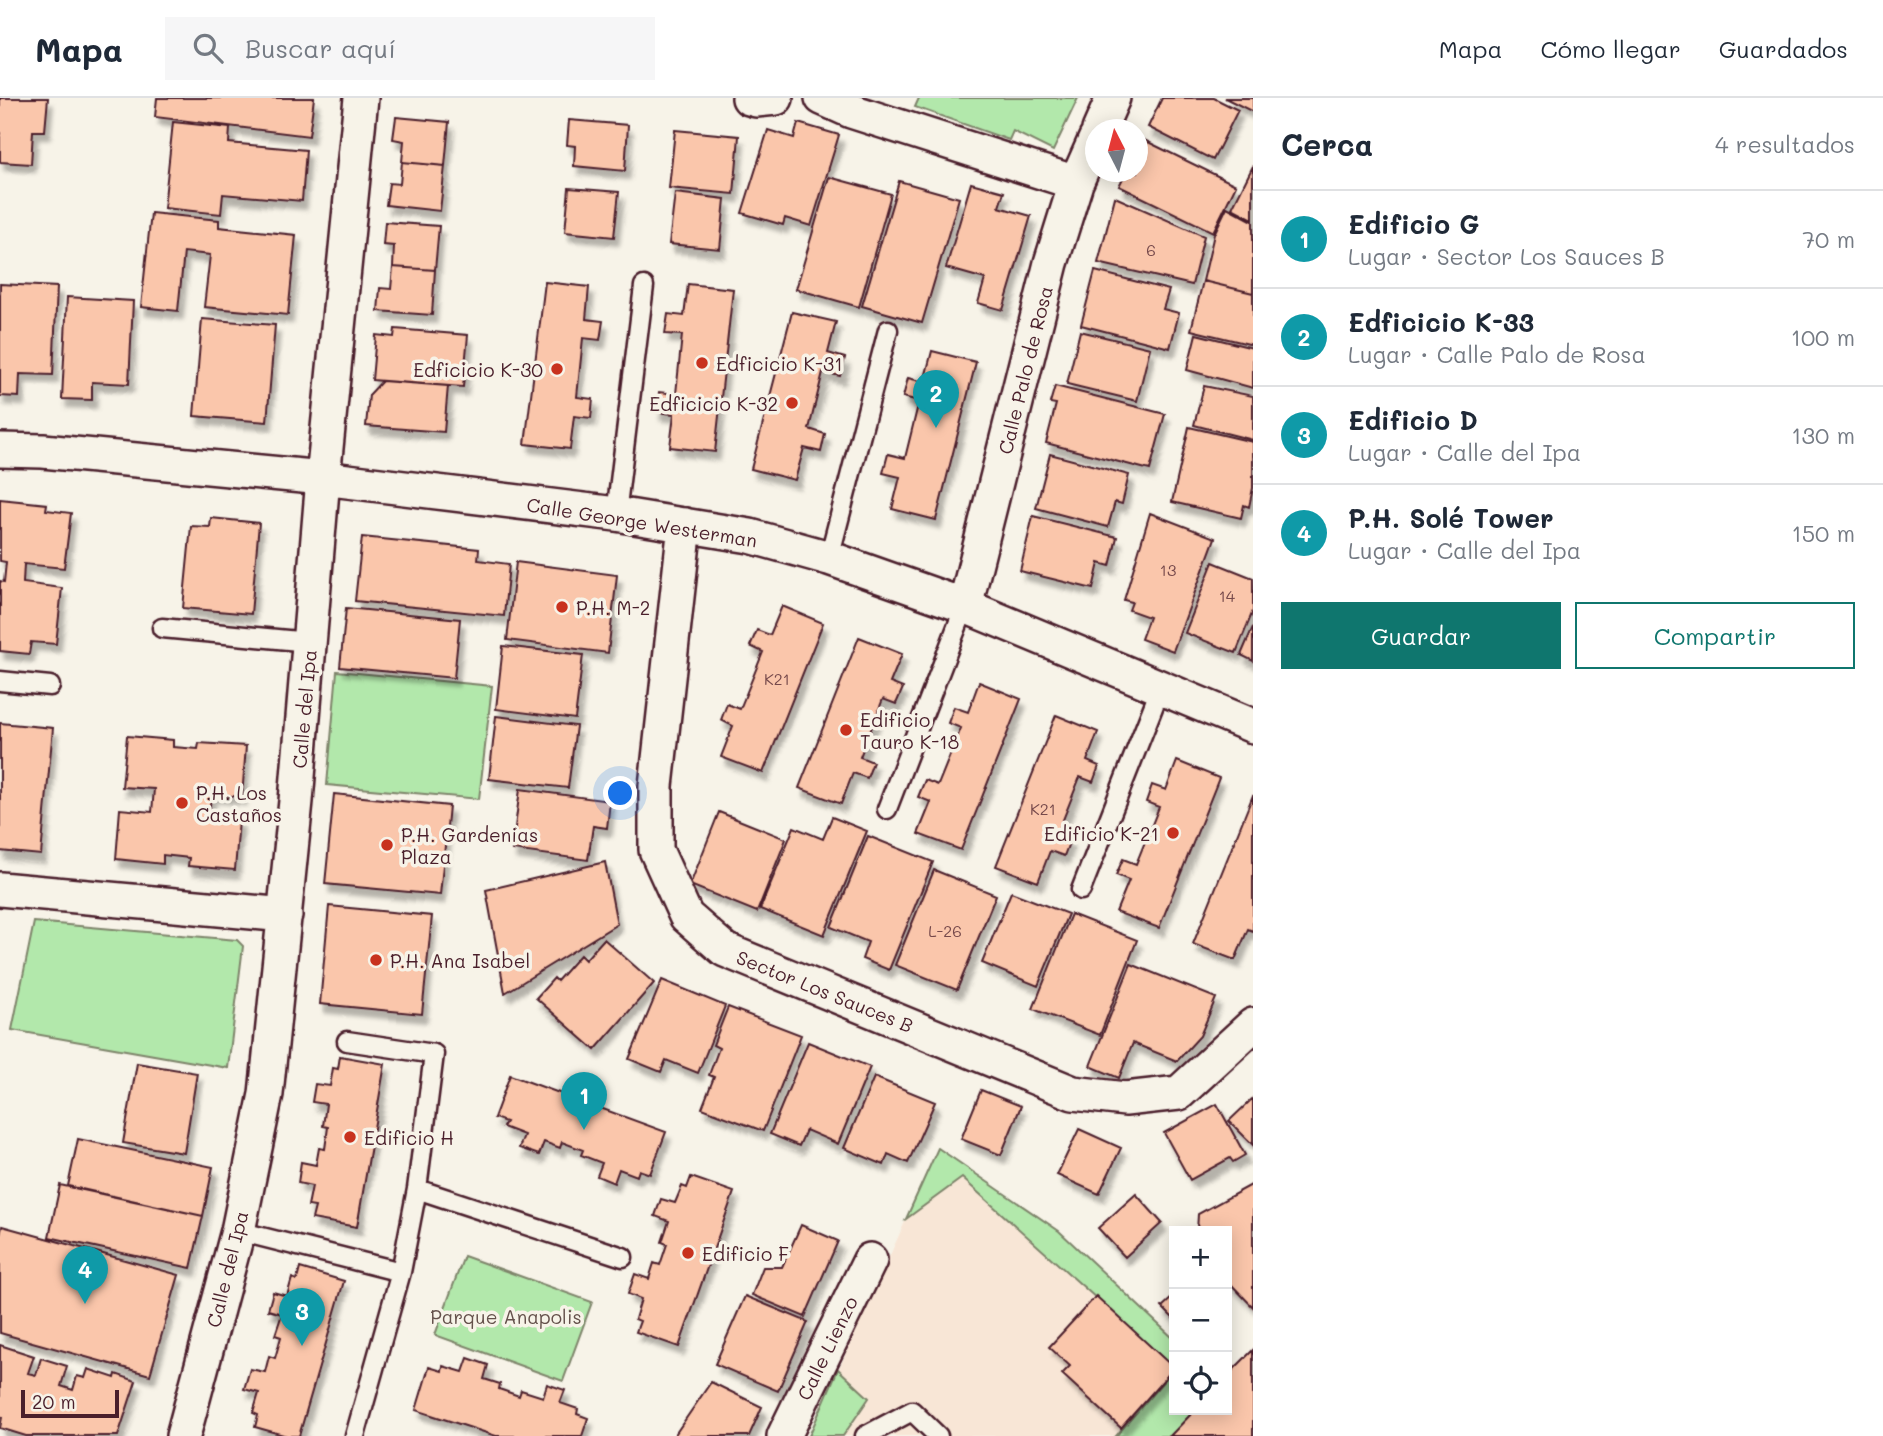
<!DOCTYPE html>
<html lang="es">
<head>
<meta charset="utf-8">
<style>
  :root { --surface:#fff; --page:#f6f6f7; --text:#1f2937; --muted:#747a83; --line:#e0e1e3; --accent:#0f766e }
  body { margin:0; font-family:Mali,sans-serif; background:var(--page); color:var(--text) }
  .controls { position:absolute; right:21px; bottom:21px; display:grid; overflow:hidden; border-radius:0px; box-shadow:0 4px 18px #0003 }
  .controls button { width:63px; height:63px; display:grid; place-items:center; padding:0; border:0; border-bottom:2px solid var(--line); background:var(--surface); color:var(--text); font:35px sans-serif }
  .compass { position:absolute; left:1085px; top:21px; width:63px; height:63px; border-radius:50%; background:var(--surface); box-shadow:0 4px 18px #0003; rotate:354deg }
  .scale { position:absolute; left:21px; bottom:18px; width:98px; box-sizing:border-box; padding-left:7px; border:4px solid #4a1f2b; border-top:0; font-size:19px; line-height:24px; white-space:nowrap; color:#4a1f2b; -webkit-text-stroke:5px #f7f3e8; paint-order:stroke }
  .you { position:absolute; left:621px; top:696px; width:24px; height:24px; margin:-18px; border:5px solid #fff; border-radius:50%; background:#1a73e8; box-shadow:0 0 0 10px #1a73e833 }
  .badge { display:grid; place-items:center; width:46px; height:46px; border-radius:50%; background:var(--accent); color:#fff; font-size:23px; font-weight:700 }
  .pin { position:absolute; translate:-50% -58px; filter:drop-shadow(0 2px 4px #0008) }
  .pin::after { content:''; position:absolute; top:37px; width:24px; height:21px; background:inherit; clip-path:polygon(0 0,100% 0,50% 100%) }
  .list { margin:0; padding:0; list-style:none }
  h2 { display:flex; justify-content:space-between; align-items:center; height:91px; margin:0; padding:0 28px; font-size:30px }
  h2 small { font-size:23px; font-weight:400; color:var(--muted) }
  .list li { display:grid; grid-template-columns:46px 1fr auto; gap:21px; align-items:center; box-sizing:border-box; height:98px; padding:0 28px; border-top:2px solid var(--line) }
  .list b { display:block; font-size:26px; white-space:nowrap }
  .list p { margin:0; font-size:23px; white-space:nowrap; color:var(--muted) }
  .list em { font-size:23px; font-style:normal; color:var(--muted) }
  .actions { display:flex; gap:14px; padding:21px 28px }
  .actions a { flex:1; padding:16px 0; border:2px solid var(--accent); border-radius:0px; text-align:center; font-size:24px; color:var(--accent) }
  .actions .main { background:var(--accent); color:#fff }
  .icon { flex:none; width:38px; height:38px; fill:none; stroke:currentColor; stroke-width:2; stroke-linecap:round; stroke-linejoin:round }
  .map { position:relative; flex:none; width:1253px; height:1338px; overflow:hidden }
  header { display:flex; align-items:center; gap:42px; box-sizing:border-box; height:98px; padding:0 35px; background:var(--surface); border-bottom:2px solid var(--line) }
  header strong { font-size:33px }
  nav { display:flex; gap:38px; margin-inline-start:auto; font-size:24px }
  .search { width:490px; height:63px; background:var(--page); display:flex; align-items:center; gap:18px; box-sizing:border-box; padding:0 24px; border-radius:0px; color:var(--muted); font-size:26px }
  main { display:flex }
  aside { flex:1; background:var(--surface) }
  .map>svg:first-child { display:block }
</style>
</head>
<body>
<header>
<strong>Mapa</strong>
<div class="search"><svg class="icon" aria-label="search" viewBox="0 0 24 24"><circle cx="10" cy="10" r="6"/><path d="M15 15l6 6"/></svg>Buscar aquí</div>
<nav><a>Mapa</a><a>Cómo llegar</a><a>Guardados</a></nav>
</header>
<main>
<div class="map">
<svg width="1253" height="1338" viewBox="0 0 1253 1338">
  <defs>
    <filter id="shadow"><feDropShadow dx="4.5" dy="8" stdDeviation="2" flood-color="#0004"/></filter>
  </defs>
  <rect width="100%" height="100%" fill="#f7f3e8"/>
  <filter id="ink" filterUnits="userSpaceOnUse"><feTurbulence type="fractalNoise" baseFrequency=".0143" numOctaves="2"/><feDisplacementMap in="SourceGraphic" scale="14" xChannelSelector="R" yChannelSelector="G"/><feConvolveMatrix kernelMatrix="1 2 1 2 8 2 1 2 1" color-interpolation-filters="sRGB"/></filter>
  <g filter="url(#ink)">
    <path fill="#f8e6d6" d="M938 1050 1059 1133 1174 1241V1312H1195L1170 1338H809Z"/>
    <path fill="#b2e8ab" stroke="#7e846b" stroke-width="2" d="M919 0H1078L1053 53 1013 33 1009 42 915 9Z
      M337 573 492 588 479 701 327 687Z
      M34 824 237 842 243 848 228 970 12 932Z
      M938 1050 1059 1133 1174 1241V1270L962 1080 906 1121Z
      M464 1158 592 1204 563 1283 435 1237Z
      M838 1271 869 1300 843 1338H809Z
      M1174 1271V1312H1195L1170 1338H1116Z"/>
    <path fill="#fac6ab" stroke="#4a1f2b" stroke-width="2" filter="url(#shadow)" d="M0 0H48L45 33H33L31 66 0 64Z
      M157 0H314L309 38 155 19Z
      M1162 0H1214L1238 12 1213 62 1148 29Z
      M1225 0H1253V14Z
      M396 19 449 24 445 68 402 64 404 43 393 41Z
      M569 22 628 27 625 73 574 68 575 48 567 47Z
      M173 24 230 30 229 45 306 52 302 103 223 96 221 116 164 110Z
      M798 25 839 37 811 128 785 120 783 127 742 115 768 32 794 40Z
      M675 32 739 38 734 96 669 90Z
      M1142 41 1236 87 1213 134 1119 88 1126 74H1138V50Z
      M402 64 445 68 440 113 386 107 389 85 400 86Z
      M1253 68V121L1232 110Z
      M829 79 891 96 859 209 796 191Z
      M899 83 959 100 922 225 862 208Z
      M971 85 1004 94 999 109 1031 118 1003 212 978 205 985 181 946 170Z
      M569 90 619 94 614 139 565 134Z
      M675 95 725 101 720 151 669 146Z
      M1115 99 1204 138 1192 187 1098 165Z
      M1227 109 1253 123V195L1203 183 1214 136Z
      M151 115 219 122V129L296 137 288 217 204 209 210 157 184 154 178 213 141 209Z
      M385 124 439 128 435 172 393 169 394 148 383 147Z
      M393 169 435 172 432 217 378 213 380 190 391 191Z
      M1095 173 1169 192 1163 211 1179 215 1170 250 1081 227Z
      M1203 183 1253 195V247L1191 232Z
      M545 184 589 189 586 221 603 223 600 242 583 240 577 299 593 301 591 320 574 318 570 351 525 346Z
      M0 186 57 189 53 277 20 276 19 299 0 298Z
      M688 186 733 191 715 354 670 349 674 316 656 314 659 294 676 296 682 237 665 236 668 216 684 218Z
      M67 199 133 203 129 286 92 284V302L62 301Z
      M792 214 836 224 828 255 845 260 840 278 823 274 809 331 825 336 821 354 804 350 795 382 751 371Z
      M202 221 275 227 267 324 194 318Z
      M395 231 468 237 463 289 372 282 376 237 394 239Z
      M1080 233 1150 250 1137 303 1067 286Z
      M1196 236 1253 250V290L1187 272Z
      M932 253 976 264 936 422 892 411 900 379 883 375 888 356 905 360 919 303 903 299 908 280 924 284Z
      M382 283 448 288 444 334 366 328 369 297Z
      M1055 288 1165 316 1150 372 1046 345 1056 306 1050 305Z
      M1204 288 1253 298V342L1194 327Z
      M1189 329 1253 344V390L1249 409 1244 407 1241 420 1172 404Z
      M1050 356 1129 377 1122 406 1115 404 1108 429 1036 410Z
      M0 401 47 406 46 412 71 415 64 470 24 466 23 485 62 490 56 546 31 544 29 556 0 553V483L4 484 6 464 0 463Z
      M1150 415 1215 440 1173 553 1141 541 1149 519 1129 512 1132 504 1124 502Z
      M1033 418 1117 439 1110 468 1099 465 1093 491 1020 473Z
      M211 420 259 425 251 516 183 510 191 428 210 429Z
      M362 439 479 451 478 462 509 466 504 518 355 503Z
      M516 464 617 477 608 555 507 542Z
      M1213 464 1253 480V513L1236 555 1185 535Z
      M782 508 823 525 763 675 721 659 733 628 721 622 727 606 740 611 763 554 750 548 757 532 770 537Z
      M346 510 460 521 454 580 340 569Z
      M1253 529V563L1241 557Z
      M859 539 902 556 890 585 903 590 896 606 883 601 860 659 873 664 867 680 853 675 841 706 799 690Z
      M503 548 583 557 575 621 496 611Z
      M979 584 1021 601 961 752 918 736 931 704 918 699 925 682 938 687 961 630 948 625 954 609 968 614Z
      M1056 617 1098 634 1087 663 1099 668 1093 684 1080 679 1057 737 1070 742 1064 758 1050 753 1038 784 996 768Z
      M496 618 576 628 568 690 489 681Z
      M0 625 53 630 41 757 0 753Z
      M127 638 173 642V649L198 651 199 645 246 648 242 699 211 696 209 719 239 722 235 772 188 768 189 760 163 757V766L116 761 120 711 152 714 154 691 122 689Z
      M1177 663 1219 680 1159 830 1116 814 1129 782 1116 777 1123 761 1136 766 1159 709 1146 704 1152 687 1166 692Z
      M520 691 610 703 607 730 593 728 588 762 512 752Z
      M334 696 449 708 440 797 325 786Z
      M1253 697V833L1248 831 1235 862 1193 846Z
      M719 714 786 741 757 814 690 787Z
      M832 719 867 733 824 837 760 811 794 729 823 741Z
      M868 738 933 764 889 872 862 861 868 844 831 829Z
      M605 764 617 826 505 895 486 792Z
      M934 772 996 797 957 892 895 867Z
      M1011 794 1068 816 1038 888 982 865Z
      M329 808 432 818 422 916 320 906Z
      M1071 816 1137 842 1100 937 1033 911Z
      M604 841 654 885 595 952 536 900 554 880 557 883 580 857 585 862Z
      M1131 866 1216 900 1200 938 1177 963 1133 945 1119 980 1090 968Z
      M662 882 725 908 698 975 666 962 661 974 629 961Z
      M728 909 801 937 763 1033 702 1010 714 979 709 977 719 950 713 947Z
      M808 944 870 969 838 1046 806 1032 799 1048 770 1036Z
      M340 958 385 966 357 1129 312 1121 315 1109 308 1108 312 1088 298 1085 301 1064 316 1067 319 1050 325 1051 328 1029 323 1028 326 1006 312 1004 315 986 330 988 333 970 338 971Z
      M137 965 197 975 184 1055 123 1045Z
      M510 977 666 1034 650 1076 639 1072 637 1078 619 1071 614 1085 597 1078 602 1065 581 1057 583 1052 562 1044 560 1050 544 1044 539 1057 519 1050 524 1037 503 1029 506 1024 494 1020Z
      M874 979 935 1004 908 1065 888 1056 884 1067 844 1050Z
      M981 992 1021 1008 1001 1057 961 1041Z
      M1253 1000V1047L1229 1023Z
      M1217 1006 1245 1057 1233 1064 1230 1060 1190 1082 1164 1035Z
      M1079 1031 1121 1050 1099 1096 1057 1077Z
      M78 1041 213 1069 203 1118 68 1088Z
      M691 1079 734 1094 679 1249 636 1234 640 1223 635 1221 641 1201 628 1196 635 1176 649 1181 654 1165 660 1167 667 1146 662 1144 669 1123 655 1118 661 1101 675 1105 682 1088 687 1090Z
      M1253 1086V1209L1227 1182V1133H1197L1198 1116Z
      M60 1087 203 1118 191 1170 49 1139Z
      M1136 1096 1162 1125 1125 1159 1098 1130Z
      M801 1127 838 1143 805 1219 752 1197 763 1169H782Z
      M2 1128 179 1177 150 1277 0 1235V1137Z
      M300 1170 344 1183 299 1338H287L255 1329 258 1317 253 1315 259 1295 244 1291 250 1271 265 1274 269 1258 275 1260 281 1239 275 1237 282 1216 268 1212 273 1194 287 1198 292 1180 297 1182Z
      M745 1198 808 1224 778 1293 715 1266Z
      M1096 1198 1174 1270 1121 1330 1062 1276 1070 1268 1049 1249Z
      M1174 1198V1221L1162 1209Z
      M0 1247 34 1258 28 1275 36 1277 41 1260 67 1268 61 1288 73 1292 77 1278 85 1280 88 1271 115 1280 116 1276 136 1283 118 1338H26L0 1330 2 1319 0 1318Z
      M1253 1252V1338H1170L1195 1312H1227V1278Z
      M468 1260 488 1267 484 1281 500 1286 499 1291 519 1298 521 1292 543 1299 547 1286 565 1292 560 1305 578 1311 577 1316 588 1320 582 1338H496L416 1312 429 1269 442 1273 443 1268 463 1274Z
      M711 1284 762 1309 749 1338H674Z"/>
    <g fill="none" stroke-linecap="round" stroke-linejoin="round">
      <defs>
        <path id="service" d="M616 416 644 188
          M829 460 888 232
          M162 530 309 544
          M0 583 50 588
          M887 711 965 508
          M1081 792 1161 589
          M347 943 434 956 417 1091 401 1174 355 1338
          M417 1091 623 1159
          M238 1133 401 1174
          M865 1338 912 1313 938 1338"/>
        <path id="minor" d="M749 0 756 2 776 0
          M822 0 851 13 1076 85
          M1099 32 1113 0
          M0 352 43 353 323 380 616 416 750 438 829 460 965 508 1253 628
          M685 427 656 688V752L686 818 725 852 1073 995 1125 1001 1179 995 1253 927
          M965 508 1051 165 1076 85 1096 40
          M0 791 285 817
          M183 1338 238 1133 266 996 296 703 323 380 361 0
          M784 1338 870 1162"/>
      </defs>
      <use href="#service" stroke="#4a1f2b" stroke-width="23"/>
      <use href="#minor" stroke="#4a1f2b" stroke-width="38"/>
      <use href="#service" stroke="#f7f3e8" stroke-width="18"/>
      <use href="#minor" stroke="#f7f3e8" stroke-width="33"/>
    </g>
  </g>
  <g fill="#c8321e" stroke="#f7f3e8" stroke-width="2.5">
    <circle cx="702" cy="265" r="7"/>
    <circle cx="557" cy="271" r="7"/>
    <circle cx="792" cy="305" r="7"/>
    <circle cx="562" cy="509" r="7"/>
    <circle cx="846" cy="632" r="7"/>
    <circle cx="182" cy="705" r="7"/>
    <circle cx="1173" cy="735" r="7"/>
    <circle cx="387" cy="747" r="7"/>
    <circle cx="376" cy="862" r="7"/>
    <circle cx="350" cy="1039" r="7"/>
    <circle cx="688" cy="1155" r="7"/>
  </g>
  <g text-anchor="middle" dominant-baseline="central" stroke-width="7" stroke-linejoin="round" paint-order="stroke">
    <g font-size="16" fill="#76494b">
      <text x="1151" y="151">6</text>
      <text x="1168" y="471">13</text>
      <text x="1227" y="497">14</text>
      <text x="777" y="580">K21</text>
      <text x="1043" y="710">K21</text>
      <text x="945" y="832">L-26</text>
    </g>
    <g font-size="19" fill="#4a1f2b" stroke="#f7f3e8" text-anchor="start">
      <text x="716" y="265">Edficicio K-31</text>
      <text x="543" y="271" text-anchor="end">Edficicio K-30</text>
      <text x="778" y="305" text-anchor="end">Edficicio K-32</text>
      <text x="576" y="509">P.H. M-2</text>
      <text x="860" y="621">Edificio<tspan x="860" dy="22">Tauro K-18</tspan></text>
      <text x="196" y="694">P.H. Los<tspan x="196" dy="22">Castaños</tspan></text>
      <text x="1159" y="735" text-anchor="end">Edificio K-21</text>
      <text x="401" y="736">P.H. Gardenias<tspan x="401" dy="22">Plaza</tspan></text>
      <text x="390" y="862">P.H. Ana Isabel</text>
      <text x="364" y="1039">Edificio H</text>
      <text x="702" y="1155">Edificio F</text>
    </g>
    <g font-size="19" fill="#4a1f2b" stroke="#f7f3e8">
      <text transform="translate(1025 272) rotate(-76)">Calle Palo de Rosa</text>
      <text transform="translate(642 424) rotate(9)">Calle George Westerman</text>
      <text transform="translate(304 611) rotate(-85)">Calle del Ipa</text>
      <text transform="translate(825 893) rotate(22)">Sector Los Sauces B</text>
      <text transform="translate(227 1171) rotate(-76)">Calle del Ipa</text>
      <text transform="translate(827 1250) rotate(-64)">Calle Lienzo</text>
    </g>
    <g font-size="19" fill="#64514b" stroke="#f7f3e8">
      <text x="506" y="1218">Parque Anapolis</text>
    </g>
  </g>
</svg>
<div class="controls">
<button>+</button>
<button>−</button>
<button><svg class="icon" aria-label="locate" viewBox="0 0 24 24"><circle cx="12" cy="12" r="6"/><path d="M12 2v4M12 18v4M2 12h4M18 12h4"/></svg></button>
</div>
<svg class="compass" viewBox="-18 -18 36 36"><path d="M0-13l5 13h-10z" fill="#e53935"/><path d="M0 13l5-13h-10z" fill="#747a83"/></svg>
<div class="scale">20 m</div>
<div class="you"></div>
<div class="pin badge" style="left:584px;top:1032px;background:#0f9aa8">1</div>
<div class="pin badge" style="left:936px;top:330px;background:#0f9aa8">2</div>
<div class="pin badge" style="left:302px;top:1248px;background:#0f9aa8">3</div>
<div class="pin badge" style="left:85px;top:1206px;background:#0f9aa8">4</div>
</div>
<aside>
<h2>Cerca<small>4 resultados</small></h2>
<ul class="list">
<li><span class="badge" style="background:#0f9aa8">1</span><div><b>Edificio G</b><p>Lugar · Sector Los Sauces B</p></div><em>70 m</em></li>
<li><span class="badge" style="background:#0f9aa8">2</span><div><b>Edficicio K-33</b><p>Lugar · Calle Palo de Rosa</p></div><em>100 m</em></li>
<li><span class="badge" style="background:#0f9aa8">3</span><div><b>Edificio D</b><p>Lugar · Calle del Ipa</p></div><em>130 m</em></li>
<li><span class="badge" style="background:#0f9aa8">4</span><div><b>P.H. Solé Tower</b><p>Lugar · Calle del Ipa</p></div><em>150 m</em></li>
</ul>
<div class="actions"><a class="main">Guardar</a><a>Compartir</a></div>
</aside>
</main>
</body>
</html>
